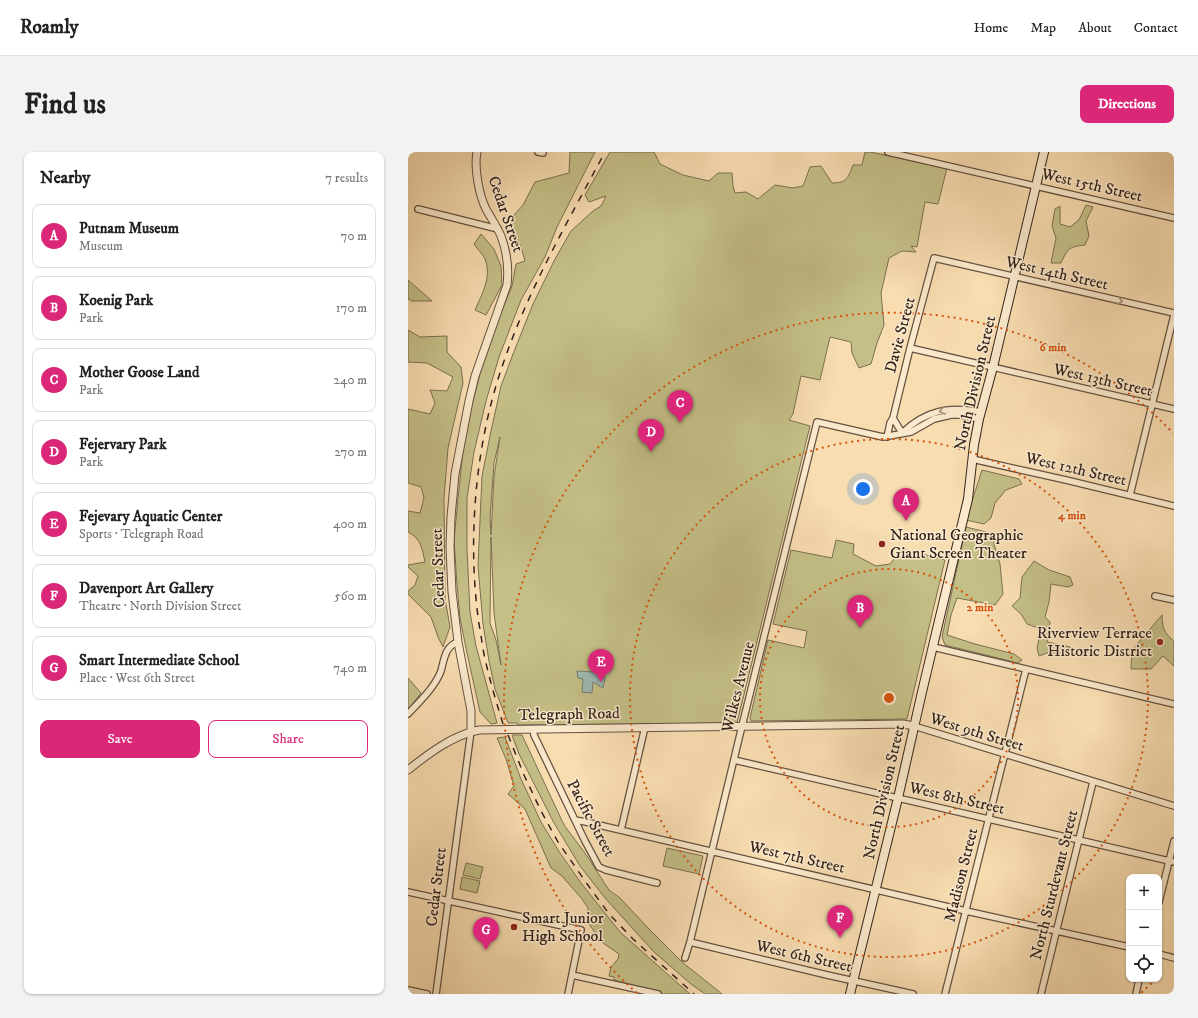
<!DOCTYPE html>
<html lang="en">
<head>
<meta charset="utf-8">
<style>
  :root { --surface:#fff; --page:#f2f2f2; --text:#222; --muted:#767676; --line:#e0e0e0; --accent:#db2777 }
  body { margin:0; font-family:"IM FELL DW Pica",serif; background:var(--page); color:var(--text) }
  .controls { position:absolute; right:12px; bottom:12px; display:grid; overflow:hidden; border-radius:8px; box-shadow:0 1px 3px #0004 }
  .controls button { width:36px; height:36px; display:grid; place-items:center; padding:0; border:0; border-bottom:1px solid var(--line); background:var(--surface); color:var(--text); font:20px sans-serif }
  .you { position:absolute; left:455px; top:337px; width:14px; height:14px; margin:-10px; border:3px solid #fff; border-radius:50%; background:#1a73e8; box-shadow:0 0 0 6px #1a73e833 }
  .badge { display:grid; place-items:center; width:26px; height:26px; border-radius:50%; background:var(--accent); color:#fff; font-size:13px; font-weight:700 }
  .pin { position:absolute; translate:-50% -33px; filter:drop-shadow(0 1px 2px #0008) }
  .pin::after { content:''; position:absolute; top:21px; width:14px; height:12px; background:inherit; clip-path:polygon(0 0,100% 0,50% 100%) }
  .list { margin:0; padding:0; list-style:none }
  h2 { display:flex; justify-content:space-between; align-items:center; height:52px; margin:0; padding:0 16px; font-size:17px }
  h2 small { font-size:13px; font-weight:400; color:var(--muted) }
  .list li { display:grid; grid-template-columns:26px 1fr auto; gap:12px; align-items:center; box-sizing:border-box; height:64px; margin:0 8px 8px; padding:0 8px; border:1px solid var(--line); border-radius:8px }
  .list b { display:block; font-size:15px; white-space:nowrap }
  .list p { margin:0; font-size:13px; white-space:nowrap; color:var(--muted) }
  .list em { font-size:13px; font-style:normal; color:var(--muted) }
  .actions { display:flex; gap:8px; padding:12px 16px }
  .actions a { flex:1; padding:9px 0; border:1px solid var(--accent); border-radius:8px; text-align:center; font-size:14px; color:var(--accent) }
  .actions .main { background:var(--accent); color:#fff }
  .icon { flex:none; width:22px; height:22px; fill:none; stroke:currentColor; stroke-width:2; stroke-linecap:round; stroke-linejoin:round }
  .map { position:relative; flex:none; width:766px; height:842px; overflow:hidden; border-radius:8px }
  header { display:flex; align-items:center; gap:24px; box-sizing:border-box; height:56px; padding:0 20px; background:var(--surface); border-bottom:1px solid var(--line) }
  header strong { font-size:19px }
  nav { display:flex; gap:22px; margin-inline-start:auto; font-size:14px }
  .intro { display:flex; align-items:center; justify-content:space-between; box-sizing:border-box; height:96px; padding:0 24px }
  h1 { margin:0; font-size:28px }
  .button { padding:10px 18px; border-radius:8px; background:var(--accent); color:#fff; font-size:14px; font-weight:700 }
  main { display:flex; gap:24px; padding:0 24px }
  aside { flex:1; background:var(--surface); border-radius:8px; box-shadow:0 1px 3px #0004 }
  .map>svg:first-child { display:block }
</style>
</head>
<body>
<header>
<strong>Roamly</strong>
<nav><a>Home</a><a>Map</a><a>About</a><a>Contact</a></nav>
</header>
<div class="intro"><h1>Find us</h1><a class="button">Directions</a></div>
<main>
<aside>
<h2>Nearby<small>7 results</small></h2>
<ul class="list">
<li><span class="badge">A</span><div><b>Putnam Museum</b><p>Museum</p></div><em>70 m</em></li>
<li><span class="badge">B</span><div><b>Koenig Park</b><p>Park</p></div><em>170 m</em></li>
<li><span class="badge">C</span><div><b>Mother Goose Land</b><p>Park</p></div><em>240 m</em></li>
<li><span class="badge">D</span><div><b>Fejervary Park</b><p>Park</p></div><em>270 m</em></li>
<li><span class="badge">E</span><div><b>Fejevary Aquatic Center</b><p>Sports · Telegraph Road</p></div><em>400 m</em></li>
<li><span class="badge">F</span><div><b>Davenport Art Gallery</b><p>Theatre · North Division Street</p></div><em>560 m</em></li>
<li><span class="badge">G</span><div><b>Smart Intermediate School</b><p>Place · West 6th Street</p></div><em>740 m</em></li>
</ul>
<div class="actions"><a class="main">Save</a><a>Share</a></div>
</aside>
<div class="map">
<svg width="766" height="842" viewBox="0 0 766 842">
  <rect width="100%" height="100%" fill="#f8ddb1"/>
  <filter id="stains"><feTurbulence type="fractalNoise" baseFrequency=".005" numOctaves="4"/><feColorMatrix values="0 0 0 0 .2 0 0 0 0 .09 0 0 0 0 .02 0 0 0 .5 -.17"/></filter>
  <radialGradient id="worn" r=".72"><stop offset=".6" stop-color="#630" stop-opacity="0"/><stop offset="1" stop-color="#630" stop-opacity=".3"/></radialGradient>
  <path fill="#c4bf87" stroke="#7b7051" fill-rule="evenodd" d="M162 0H187L149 75 137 105 113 148 91 205 78 249 66 300 59 346V396L62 460 68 494 89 571 83 572 72 560 59 501 52 466 49 433 46 387 55 298 63 257 73 218 91 165 104 134 108 112 117 109 113 95 100 70 115 53 127 30 161 21Z
    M202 0H246L252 12 275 23 301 29 310 21H324L325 34 327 41 338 40 350 47 367 33 385 36 395 34 402 15 413 14 424 31C439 31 440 26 445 13H454L457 0H462L539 16 530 52 517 50 509 95 503 94 508 100 494 99 481 106 473 141 476 173 469 191 463 212 451 216 444 201 443 190 422 185 412 228 393 224 385 262 381 268 402 274 329 571 110 573 109 571H100L87 537 81 509 75 472 70 414 74 324 83 279 93 234 105 202 125 152 147 107 163 79 185 59 193 54 198 44 181 50 177 43ZM92 285 86 325 83 383 82 366 86 311ZM83 385 86 461 93 513 88 488 82 471Z
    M678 53 685 55 678 69 681 84 677 93C661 95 660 96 653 111H643L648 86 644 74 647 57 652 54V72L662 75 671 68Z
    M73 82 86 97 93 114 94 133 78 163 67 158C74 142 84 125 77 107 75 102 69 97 66 92Z
    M0 128 24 149H4L0 147Z
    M0 178 12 185 39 184V200L53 215 55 231 40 296 36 346 37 447 42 475 35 495 30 485 23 465 0 442V439L7 433 10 424 0 415V413L17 410C14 397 13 386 0 380V359L12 361 16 346 13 335 0 331V257L22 262 27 251 22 238 39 239 45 225 19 211 0 210Z
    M574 318 611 327 614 332 598 338 587 351 583 366 576 372 558 368Z
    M558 375 586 382V392L592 412 595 442 587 453 549 446 543 463 539 483 567 492 606 502 614 508 610 511 537 493 534 485Z
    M428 388 446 392 445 402 468 414 482 412 494 397 537 408 499 567 343 569 342 566 360 488 396 496 399 479 365 472 383 398 424 406Z
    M626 409 641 418 662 425 665 433 660 435 643 432 641 450 637 465 642 470 639 490 662 495 664 501H639L631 504 629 496 633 477 619 472 613 462 604 454 612 446 614 425Z
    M754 463C754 475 756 481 766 489V514L755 504 743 517H723L724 498Z
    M0 526 13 541 0 558Z
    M104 583H114L156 673 177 701 201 738 212 746 240 776 274 810 314 842H297L283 832 246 800 197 746 172 714 146 671 111 602Z
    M97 585 113 627 133 670 152 701 173 731 212 780 282 842H254L237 836 206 828V825L201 824 203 815 210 807 211 802 195 791 180 771V756L174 747 154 724 143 716 117 657 100 642 106 634 98 607 89 586Z
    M259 696 295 704 291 722 255 714Z
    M58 711 75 715 72 727 55 723Z
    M54 725 72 729 69 741 52 737Z"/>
  <path fill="#9fbab3" stroke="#737d76" d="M195 518 197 526 195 536 185 530 184 541 174 540 175 527 170 526 169 519 185 520Z"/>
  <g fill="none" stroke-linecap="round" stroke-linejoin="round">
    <defs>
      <path id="minor" d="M130 0 135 1
        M480 0 766 66
        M10 57 90 77
        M502 196 766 257
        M485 266 494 281
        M494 281C518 258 541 254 573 260
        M479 285 482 271 485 266 502 196 526 106 766 161
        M564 307 658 328 766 354
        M722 343 766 163
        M747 444 766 448
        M525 495 766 552
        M0 562C12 549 27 535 33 519 36 508 37 494 50 490
        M506 574 766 654
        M125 577 126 583 177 689 191 715 198 718 249 731
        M326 608 766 710
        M167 668 178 670 558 759 721 795
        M213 678 237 575
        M0 740 173 778 160 842
        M751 750 766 689
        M282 790 419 823 505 842
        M751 802 766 806
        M277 806 282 790 334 574 409 270 475 285 503 280 526 267 543 263H553L571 267
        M164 823 250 842
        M0 838 19 842
        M28 842 63 579
        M537 842 618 517
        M633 842 685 630
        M728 842 731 827"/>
      <path id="tertiary" d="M63 579V559L50 490 44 440 42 395 43 365 47 322 61 249 67 224 99 133C101 116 99 100 93 84 89 75 83 66 78 57 71 43 66 16 69 0
        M0 618C20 602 45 583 71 578L495 572 506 574"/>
      <path id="secondary" d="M442 842 490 646 514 540 560 347 566 293 571 267 585 215 636 0"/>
    </defs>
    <use href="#minor" stroke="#645140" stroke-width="8"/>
    <use href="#tertiary" stroke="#645140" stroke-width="9"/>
    <use href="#secondary" stroke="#32221b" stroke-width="10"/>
    <use href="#minor" stroke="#fae9cc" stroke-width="5.5"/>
    <use href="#tertiary" stroke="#fae9cc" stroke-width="7"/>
    <use href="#secondary" stroke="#fae9cc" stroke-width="8"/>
    <path stroke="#32221b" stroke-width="1.5" stroke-dasharray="7 7" stroke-linecap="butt" d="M95 572C88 549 81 526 76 502 74 492 73 482 71 472 59 389 67 292 95 212 120 138 160 69 197 0
      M100 583 116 623 133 659 150 690 182 736 202 763 225 787 286 842"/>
  </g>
  <defs><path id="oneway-chevron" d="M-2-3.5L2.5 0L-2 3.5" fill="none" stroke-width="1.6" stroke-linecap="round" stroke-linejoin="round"/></defs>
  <g stroke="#a08f7c">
    <use href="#oneway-chevron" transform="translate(712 149) rotate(13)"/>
    <use href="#oneway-chevron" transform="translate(534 259) rotate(169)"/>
  </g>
  <g fill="none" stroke="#d6540e" stroke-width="2" stroke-dasharray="2 4">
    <circle cx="481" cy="546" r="129"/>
    <circle cx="481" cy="546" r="259"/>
    <path d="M748 827A388 388 0 0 1 733 841M229 841A388 388 0 1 1 765 281"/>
  </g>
  <g fill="#8f2418" stroke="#fae9cc" stroke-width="1.5">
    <circle cx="474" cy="392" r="4"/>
    <circle cx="752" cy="490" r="4"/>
    <circle cx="106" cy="775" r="4"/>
  </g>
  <g text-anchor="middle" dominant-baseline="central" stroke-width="3" stroke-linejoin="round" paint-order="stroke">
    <g font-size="16" fill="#32221b" stroke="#fae9cc">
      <text transform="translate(684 33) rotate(13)">West 15th Street</text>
      <text transform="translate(98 62) rotate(71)">Cedar Street</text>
      <text transform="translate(649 121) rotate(13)">West 14th Street</text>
      <text transform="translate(492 183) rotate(-75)">Davie Street</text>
      <text transform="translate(695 228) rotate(13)">West 13th Street</text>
      <text transform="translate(567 231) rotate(-77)">North Division Street</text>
      <text transform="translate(668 317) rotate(13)">West 12th Street</text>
      <text transform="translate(30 416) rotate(-92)">Cedar Street</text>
      <text transform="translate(330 535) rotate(-76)">Wilkes Avenue</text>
      <text transform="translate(161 562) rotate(-1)">Telegraph Road</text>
      <text transform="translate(569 580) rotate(17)">West 9th Street</text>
      <text transform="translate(476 640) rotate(-77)">North Division Street</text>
      <text transform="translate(549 646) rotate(13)">West 8th Street</text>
      <text transform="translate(183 666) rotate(62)">Pacific Street</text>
      <text transform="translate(389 705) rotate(13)">West 7th Street</text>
      <text transform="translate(553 723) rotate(-76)">Madison Street</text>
      <text transform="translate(646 733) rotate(-76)">North Sturdevant Street</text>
      <text transform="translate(28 735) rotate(-83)">Cedar Street</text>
      <text transform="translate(396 804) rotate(13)">West 6th Street</text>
    </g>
    <g font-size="16" fill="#32221b" stroke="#fae9cc" text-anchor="start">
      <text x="482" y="383">National Geographic<tspan x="482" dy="18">Giant Screen Theater</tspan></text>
      <text x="744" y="481" text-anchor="end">Riverview Terrace<tspan x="744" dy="18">Historic District</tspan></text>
      <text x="114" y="766">Smart Junior<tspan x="114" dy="18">High School</tspan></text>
    </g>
  </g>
  <circle cx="481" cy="546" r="6" fill="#d6540e" stroke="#fae9cc" stroke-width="2"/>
  <g font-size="12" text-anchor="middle" font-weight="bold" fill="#d6540e" stroke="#fae9cc" stroke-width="3" stroke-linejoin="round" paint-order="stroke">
    <text x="645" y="199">6 min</text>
    <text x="664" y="367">4 min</text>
    <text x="572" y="459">2 min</text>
  </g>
  <rect width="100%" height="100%" filter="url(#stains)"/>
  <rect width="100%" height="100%" fill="url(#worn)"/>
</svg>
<div class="controls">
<button>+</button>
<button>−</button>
<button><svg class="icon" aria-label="locate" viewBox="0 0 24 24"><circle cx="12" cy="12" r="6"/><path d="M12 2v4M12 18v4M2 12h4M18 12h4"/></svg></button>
</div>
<div class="you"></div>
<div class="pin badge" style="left:498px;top:369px">A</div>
<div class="pin badge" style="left:452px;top:476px">B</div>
<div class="pin badge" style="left:272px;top:271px">C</div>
<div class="pin badge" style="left:243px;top:300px">D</div>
<div class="pin badge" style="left:193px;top:530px">E</div>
<div class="pin badge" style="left:432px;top:786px">F</div>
<div class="pin badge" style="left:78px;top:798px">G</div>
</div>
</main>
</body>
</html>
